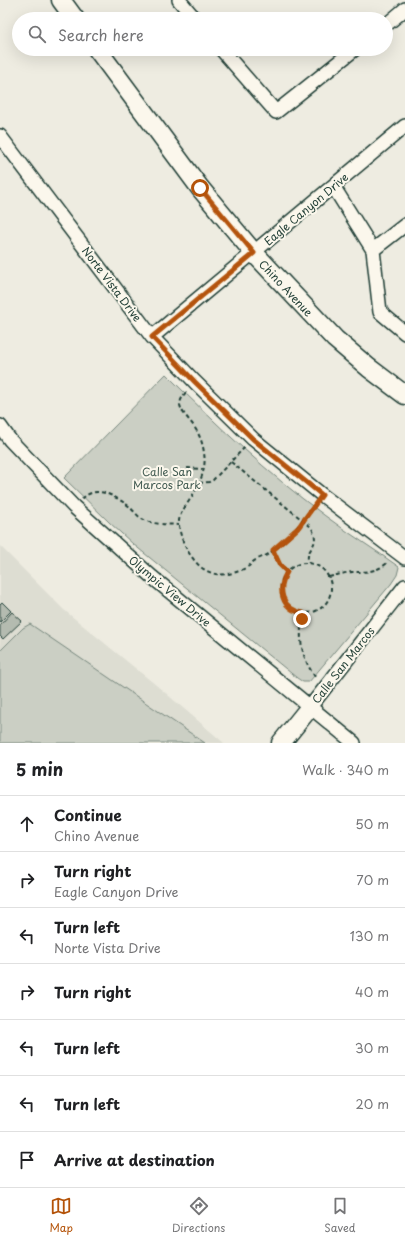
<!DOCTYPE html>
<html lang="en">
<head>
<meta charset="utf-8">
<style>
  :root { --surface:#fff; --page:#f2f2f2; --text:#202124; --muted:#757577; --line:#e0e0e0; --accent:#b45309 }
  body { margin:0; font-family:"Playpen Sans",sans-serif; background:var(--page); color:var(--text) }
  .stop { position:absolute; width:12px; height:12px; margin:-9px; border:3px solid #b45309; border-radius:50%; background:#fff }
  .stop.end { background:#b45309; border-color:#fff; box-shadow:0 1px 4px #0008 }
  .list { margin:0; padding:0; list-style:none }
  h2 { display:flex; justify-content:space-between; align-items:center; height:52px; margin:0; padding:0 16px; font-size:17px }
  h2 small { font-size:13px; font-weight:400; color:var(--muted) }
  .list li { display:grid; grid-template-columns:26px 1fr auto; gap:12px; align-items:center; box-sizing:border-box; height:56px; padding:0 16px; border-top:1px solid var(--line) }
  .list b { display:block; font-size:15px; white-space:nowrap }
  .list p { margin:0; font-size:13px; white-space:nowrap; color:var(--muted) }
  .list em { font-size:13px; font-style:normal; color:var(--muted) }
  .icon { flex:none; width:22px; height:22px; fill:none; stroke:currentColor; stroke-width:2; stroke-linecap:round; stroke-linejoin:round }
  .map { position:relative; flex:none; width:405px; height:743px; overflow:hidden }
  .search { position:absolute; background:var(--surface); box-shadow:0 4px 16px #0002; left:12px; right:12px; top:12px; height:44px; display:flex; align-items:center; gap:10px; box-sizing:border-box; padding:0 14px; border-radius:22px; color:var(--muted); font-size:15px }
  .sheet { height:444px; background:var(--surface) }
  nav { display:flex; justify-content:space-around; align-items:center; box-sizing:border-box; height:56px; border-top:1px solid var(--line); background:var(--surface); font-size:11px; color:var(--muted) }
  nav a { display:grid; justify-items:center; gap:2px }
  nav .on { color:var(--accent) }
  .map>svg:first-child { display:block }
</style>
</head>
<body>
<div class="map">
<svg width="405" height="743" viewBox="0 0 405 743">
  <rect width="100%" height="100%" fill="#eeece1"/>
  <filter id="ink" filterUnits="userSpaceOnUse"><feTurbulence type="fractalNoise" baseFrequency=".025" numOctaves="2"/><feDisplacementMap in="SourceGraphic" scale="8" xChannelSelector="R" yChannelSelector="G"/><feConvolveMatrix kernelMatrix="1 2 1 2 8 2 1 2 1" color-interpolation-filters="sRGB"/></filter>
  <g filter="url(#ink)">
    <path fill="#ddddd2" d="M0 546 64 610 162 690 224 743H0Z"/>
    <path fill="#cbcfc4" stroke="#75867c" d="M166 374C216 424 267 473 324 515 348 533 374 549 399 567L397 575 391 584 309 682H303L297 678 133 544 110 523 64 478Z
      M30 624 205 743H0V651L23 628Z"/>
    <path fill="#b4bbb0" stroke="#1f3d34" d="M2 602 11 611 0 622V604Z
      M12 612 22 621 3 639 0 636V625Z"/>
    <g fill="none" stroke-linecap="round" stroke-linejoin="round">
      <defs>
        <path id="street" d="M179 0 195 19
          M386 25 405 9
          M221 49 276 112 355 49
          M0 136 152 337 195 382 253 439 322 495 405 558
          M333 186 373 250 380 312 405 333
          M373 250 405 225
          M152 337 405 126
          M0 426 10 440 74 507 152 577 354 743
          M310 707 405 586"/>
        <path id="secondary" d="M61 0 75 19
          M97 49 200 188 254 253 335 339 369 368 405 395
          M281 743 310 707"/>
      </defs>
      <use href="#street" stroke="#1f3d34" stroke-width="16"/>
      <use href="#secondary" stroke="#1f3d34" stroke-width="21"/>
      <path stroke="#1f3d34" stroke-width="2" stroke-dasharray="4 3" stroke-linecap="butt" d="M186 392C183 396 180 400 180 405 182 414 191 421 195 428 200 436 203 444 204 453 207 471 198 487 189 501 184 509 178 515 179 525 180 538 187 552 195 561 209 579 231 577 249 566 251 564 253 561 256 560 259 558 263 557 267 555 287 541 301 524 315 505
        M231 462 311 527C323 547 303 548 309 563
        M187 468 203 469
        M199 483 209 482 213 480 245 447
        M82 499C95 485 113 495 126 504 132 508 136 515 142 519 153 525 167 524 179 525
        M273 550 280 565 287 572
        M281 588a25 25 0 1 1 50 0a25 25 0 1 1-50 0Z
        M329 577C337 575 344 573 352 572 366 572 378 572 388 562
        M303 613C298 638 301 659 317 679"/>
      <use href="#street" stroke="#fbf7ec" stroke-width="13"/>
      <use href="#secondary" stroke="#fbf7ec" stroke-width="18"/>
    </g>
  </g>
  <g fill="none" stroke-linecap="round" stroke-linejoin="round" filter="url(#ink)">
    <path stroke="#b45309" stroke-width="5" d="M200 188 254 253 152 337 195 382 253 439 322 495 298 528 273 550 280 565 287 572C277 589 281 609 303 613L302 619"/>
  </g>
  <g text-anchor="middle" dominant-baseline="central" stroke-width="4" stroke-linejoin="round" paint-order="stroke">
    <g font-size="11" fill="#1f3d34" stroke="#fbf7ec">
      <text transform="translate(306 209) rotate(-40)">Eagle Canyon Drive</text>
      <text transform="translate(112 284) rotate(53)">Norte Vista Drive</text>
      <text transform="translate(286 288) rotate(47)">Chino Avenue</text>
      <text transform="translate(170 591) rotate(40)">Olympic View Drive</text>
      <text transform="translate(343 665) rotate(-52)">Calle San Marcos</text>
    </g>
    <g font-size="11" fill="#415a51" stroke="#fbf7ec">
      <text x="167" y="471">Calle San<tspan x="167" dy="13">Marcos Park</tspan></text>
    </g>
  </g>
</svg>
<div class="stop" style="left:200px;top:188px"></div>
<div class="stop end" style="left:302px;top:619px"></div>
<div class="search"><svg class="icon" aria-label="search" viewBox="0 0 24 24"><circle cx="10" cy="10" r="6"/><path d="M15 15l6 6"/></svg>Search here</div>
</div>
<section class="sheet">
<h2>5 min<small>Walk · 340 m</small></h2>
<ul class="list">
<li><svg class="icon" aria-label="ahead" viewBox="0 0 24 24"><path d="M12 20V5M6 11l6-6 6 6"/></svg><div><b>Continue</b><p>Chino Avenue</p></div><em>50 m</em></li>
<li><svg class="icon" aria-label="right" viewBox="0 0 24 24"><path d="M7 20v-9h11M14 6l5 5-5 5"/></svg><div><b>Turn right</b><p>Eagle Canyon Drive</p></div><em>70 m</em></li>
<li><svg class="icon" aria-label="left" viewBox="0 0 24 24"><path d="M17 20v-9H6M10 6l-5 5 5 5"/></svg><div><b>Turn left</b><p>Norte Vista Drive</p></div><em>130 m</em></li>
<li><svg class="icon" aria-label="right" viewBox="0 0 24 24"><path d="M7 20v-9h11M14 6l5 5-5 5"/></svg><div><b>Turn right</b></div><em>40 m</em></li>
<li><svg class="icon" aria-label="left" viewBox="0 0 24 24"><path d="M17 20v-9H6M10 6l-5 5 5 5"/></svg><div><b>Turn left</b></div><em>30 m</em></li>
<li><svg class="icon" aria-label="left" viewBox="0 0 24 24"><path d="M17 20v-9H6M10 6l-5 5 5 5"/></svg><div><b>Turn left</b></div><em>20 m</em></li>
<li><svg class="icon" aria-label="arrive" viewBox="0 0 24 24"><path d="M6 21V4h12l-3 4 3 4H6"/></svg><div><b>Arrive at destination</b></div></li>
</ul>
</section>
<nav>
<a class="on"><svg class="icon" aria-label="map" viewBox="0 0 24 24"><path d="M3 6l6-2 6 2 6-2v14l-6 2-6-2-6 2zM9 4v14M15 6v14"/></svg>Map</a>
<a><svg class="icon" aria-label="directions" viewBox="0 0 24 24"><path d="M12 3l9 9-9 9-9-9zM9 14v-3h6M13 9l2 2-2 2"/></svg>Directions</a>
<a><svg class="icon" aria-label="saved" viewBox="0 0 24 24"><path d="M7 4h10v16l-5-4-5 4z"/></svg>Saved</a>
</nav>
</body>
</html>
